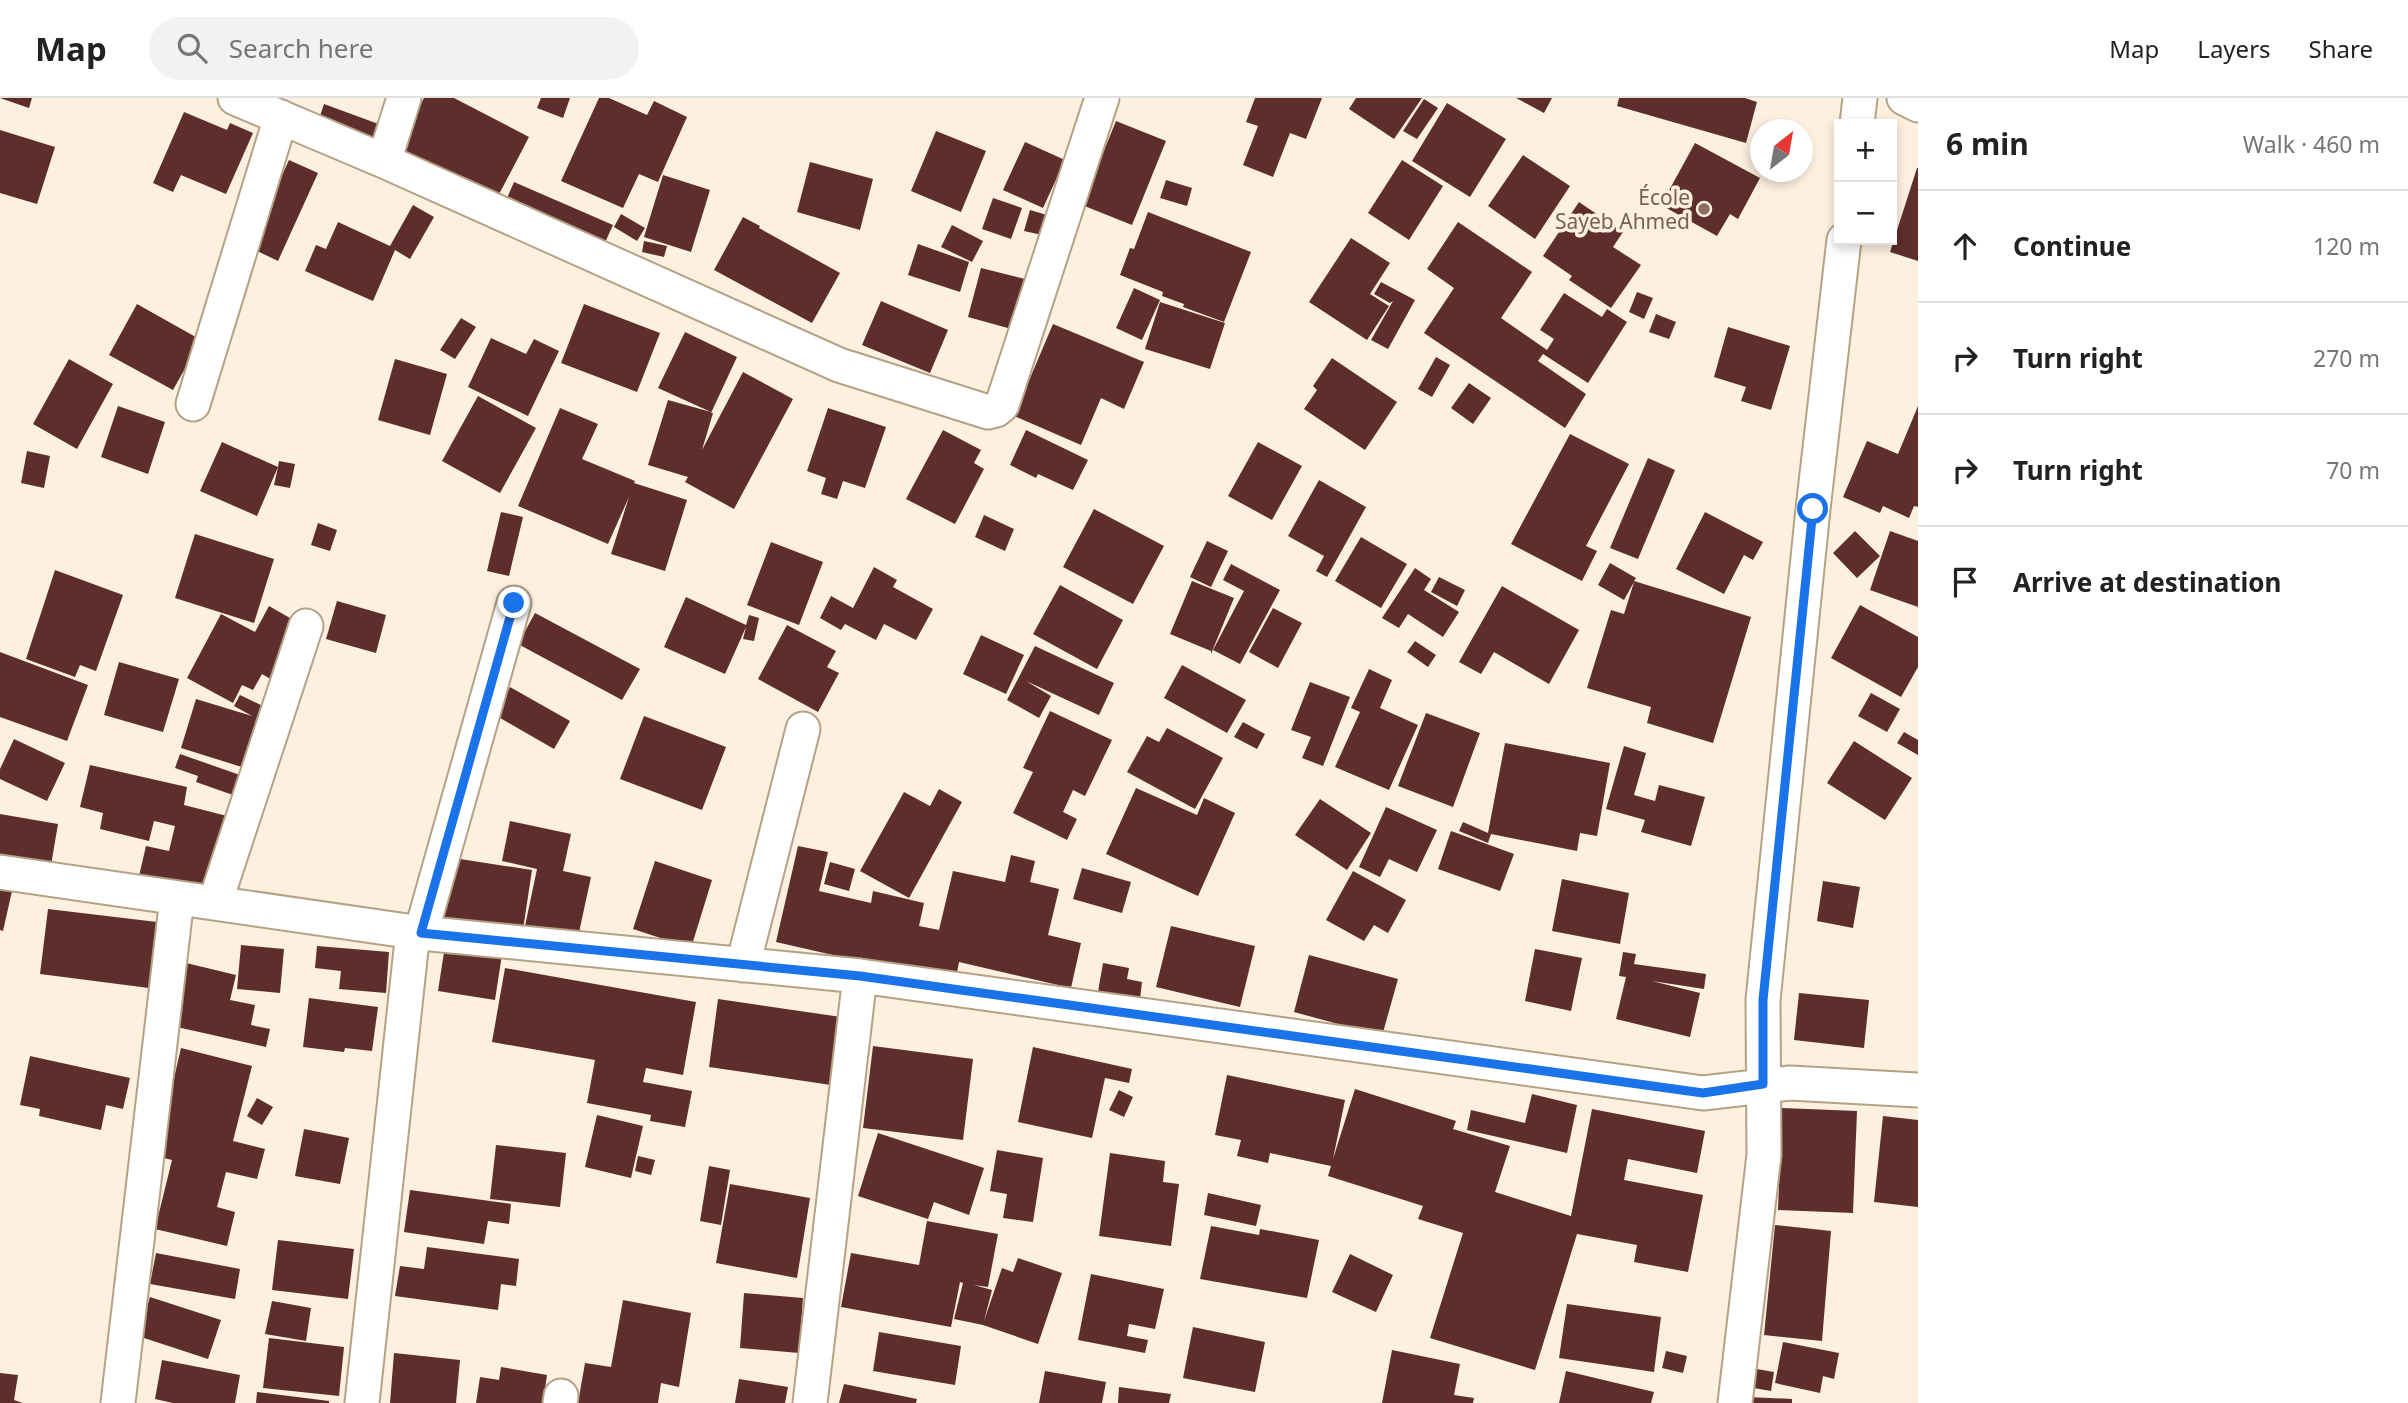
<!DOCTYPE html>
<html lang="en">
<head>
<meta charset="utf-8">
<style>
  :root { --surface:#fff; --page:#f2f2f2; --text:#222; --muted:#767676; --line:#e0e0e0 }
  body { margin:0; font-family:"Noto Sans",sans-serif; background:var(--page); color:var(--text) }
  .controls { position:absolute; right:21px; top:21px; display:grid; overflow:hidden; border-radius:0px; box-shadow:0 4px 10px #0003 }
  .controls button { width:63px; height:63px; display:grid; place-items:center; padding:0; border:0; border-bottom:2px solid var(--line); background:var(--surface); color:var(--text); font:35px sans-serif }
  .compass { position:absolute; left:1750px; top:21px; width:63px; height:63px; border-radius:50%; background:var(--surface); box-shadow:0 4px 10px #0003; rotate:31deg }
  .stop { position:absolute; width:21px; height:21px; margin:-16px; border:5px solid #1a73e8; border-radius:50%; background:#fff }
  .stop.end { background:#1a73e8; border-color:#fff; box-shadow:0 2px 7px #0008 }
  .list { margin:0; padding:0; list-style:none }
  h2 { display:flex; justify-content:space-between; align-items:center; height:91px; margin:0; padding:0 28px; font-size:30px }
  h2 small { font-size:23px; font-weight:400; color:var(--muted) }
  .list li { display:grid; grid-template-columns:46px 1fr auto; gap:21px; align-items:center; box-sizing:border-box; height:112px; padding:0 28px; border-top:2px solid var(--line) }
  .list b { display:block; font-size:26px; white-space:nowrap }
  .list em { font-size:23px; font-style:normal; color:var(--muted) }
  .icon { flex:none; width:38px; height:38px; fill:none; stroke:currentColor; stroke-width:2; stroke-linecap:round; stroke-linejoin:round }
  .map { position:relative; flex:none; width:1918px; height:1305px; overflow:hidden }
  header { display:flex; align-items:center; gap:42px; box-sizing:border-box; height:98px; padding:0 35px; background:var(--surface); border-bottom:2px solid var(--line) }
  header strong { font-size:33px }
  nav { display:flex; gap:38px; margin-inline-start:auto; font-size:24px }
  .search { width:490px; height:63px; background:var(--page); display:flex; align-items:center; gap:18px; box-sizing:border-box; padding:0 24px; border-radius:38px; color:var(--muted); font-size:26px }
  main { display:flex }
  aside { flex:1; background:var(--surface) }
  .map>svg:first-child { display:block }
</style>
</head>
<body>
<header>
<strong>Map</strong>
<div class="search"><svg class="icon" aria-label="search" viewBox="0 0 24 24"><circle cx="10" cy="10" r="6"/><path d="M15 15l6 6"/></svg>Search here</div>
<nav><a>Map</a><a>Layers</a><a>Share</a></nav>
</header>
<main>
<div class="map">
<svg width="1918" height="1305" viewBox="0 0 1918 1305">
  <rect width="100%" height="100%" fill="#fdf0df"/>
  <path fill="#5d2e2c" d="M0 0H32L29 10Z
    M424 0H454L529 39 495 104 396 53Z
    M541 0H570L563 20 537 10Z
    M599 0H609L647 17 654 3 687 19 658 84 639 76 623 110 561 83Z
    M1255 0H1322L1306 41 1290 35 1273 79 1243 67 1258 28 1246 24Z
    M1356 0H1422L1394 41 1349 11Z
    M1516 0H1552L1544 15Z
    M1619 0H1745L1757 4 1746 45 1617 8Z
    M1424 1 1438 10 1417 41 1403 33Z
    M1447 5 1506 41 1470 99 1412 63Z
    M324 6 384 28 377 45 318 24Z
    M184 14 227 32 230 25 253 35 226 96 181 77 173 94 153 85Z
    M1116 23 1166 43 1132 127 1082 107Z
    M0 32 55 49 37 106 0 95Z
    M936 33 986 53 961 114 911 93Z
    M1025 44 1065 62 1043 110 1003 92Z
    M1695 45 1760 80 1738 121 1730 116 1717 138 1661 107Z
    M1523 57 1570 88 1535 141 1488 108Z
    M289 62 318 75 278 163 249 149Z
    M1402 62 1443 88 1409 142 1368 115Z
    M810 64 873 81 860 132 797 114Z
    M1917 70H1918V163L1890 154Z
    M663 77 710 92 691 154 644 139Z
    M1166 82 1192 90 1187 108 1160 100Z
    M514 84 613 127 603 149 504 107Z
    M993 100 1022 110 1011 141 982 131Z
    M1579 104 1623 134 1613 149 1641 167 1611 210 1569 182 1572 178 1543 158Z
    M413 107 434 119 410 161 395 152 373 203 305 173 316 147 326 151 338 124 390 148Z
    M1030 112 1047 117 1042 137 1024 133Z
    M1148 114 1251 154 1224 224 1183 209 1184 206 1162 198 1163 194 1120 177 1130 150 1134 151Z
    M621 116 645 130 637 143 614 129Z
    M743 119 760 128 759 130 840 175 812 225 714 172Z
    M1458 124 1532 174 1501 220 1547 252 1554 241 1540 232 1564 195 1602 219 1607 211 1627 224 1588 285 1543 256 1538 263 1586 296 1565 330 1424 235 1454 190 1427 171Z
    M952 127 983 143 972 164 941 149Z
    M1351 140 1390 165 1370 196 1389 208 1367 242 1309 204Z
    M644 143 667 148 664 159 642 154Z
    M918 146 969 164 960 194 908 177Z
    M981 170 1029 182 1015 232 968 219Z
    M1381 184 1415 202 1388 251 1371 242 1393 203 1390 205 1374 196Z
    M1134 190 1160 202 1142 242 1116 230Z
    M1637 194 1653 200 1644 221 1629 214Z
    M881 203 948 232 930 275 862 247Z
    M1160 204 1225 225 1210 271 1145 251Z
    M137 206 201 242 173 292 109 257Z
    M584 206 660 235 637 294 561 265Z
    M1656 216 1676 224 1669 241 1649 234Z
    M461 220 476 229 455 261 440 252Z
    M1053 226 1144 264 1124 311 1101 300 1081 347 1014 318Z
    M1728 229 1790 248 1771 312 1741 303 1746 289 1714 279Z
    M685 234 737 259 711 315H713L702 352 743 274 793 301 734 411 685 384 688 379 648 367 668 302 711 314 658 290Z
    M491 240 526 256 534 241 559 253 528 318 468 289Z
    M1436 259 1450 267 1432 299 1418 291Z
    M1332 260 1397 304 1365 352 1304 311 1317 292 1313 288Z
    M69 261 113 286 77 351 33 326Z
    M395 261 447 276 430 337 378 322Z
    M1469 285 1491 300 1473 326 1451 310Z
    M478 298 536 330 500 395 442 363Z
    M118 308 165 324 148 376 101 359Z
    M1918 308V409L1914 408 1909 420 1883 408 1880 415 1843 399 1867 343 1898 356Z
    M560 310 598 326 582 361 635 383 634 385 687 402 665 473 611 456 629 399 608 446 518 408Z
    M828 310 886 329 865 390 843 383 837 401 821 396 826 380 807 373Z
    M943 332 981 352 974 365 984 371 955 426 906 401Z
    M1026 332 1088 362 1073 392 1038 376 1036 380 1010 367Z
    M1570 336 1629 366 1586 448 1597 453 1582 483 1511 446Z
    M222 344 278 369 279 363 295 366 290 390 274 387 278 369 257 418 200 393Z
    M1258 344 1302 368 1272 422 1228 398Z
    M27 353 50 358 44 390 21 385Z
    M1648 360 1675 372 1638 461 1610 450Z
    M1319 382 1366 409 1327 479 1316 473 1324 458 1288 438Z
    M1094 411 1164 448 1133 506 1063 469Z
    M501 414 523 419 509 478 487 473Z
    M1705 414 1763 444 1753 462 1744 457 1724 496 1676 471Z
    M984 417 1014 431 1005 453 975 439Z
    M318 425 337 432 330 453 311 447Z
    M1855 433 1880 458 1857 480 1833 455Z
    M1890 433 1918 443V509L1870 492Z
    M195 436 274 461 254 525 175 500Z
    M1361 439 1407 466 1381 510 1335 483Z
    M1207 443 1228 453 1211 489 1190 479Z
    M771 444 823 464 799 527 747 507Z
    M1610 465 1636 480 1634 483 1751 519 1713 645 1647 625 1651 609 1587 590 1611 512 1624 516 1634 484 1624 502 1598 487Z
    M1231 466 1280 492 1240 566 1213 552 1244 493 1223 482Z
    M874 469 897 482 893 489 933 511 916 542 884 526 876 542 845 526 841 532 820 520 831 498 853 510Z
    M1415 470 1431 481 1424 492 1459 514 1443 539 1408 516 1399 530 1382 520Z
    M55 472 123 497 96 573 80 567 75 579 26 561Z
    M1439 479 1465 492 1457 508 1431 494Z
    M1192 483 1234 500 1211 556V553L1170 536Z
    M1060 487 1123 522 1097 571 1033 536Z
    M1502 488 1579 532 1549 586 1494 554 1481 576 1459 564Z
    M686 499 746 527 749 517 759 520 754 543 743 541 746 529 725 576 664 549Z
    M337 503 386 517 376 555 326 541Z
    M1860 507 1918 539V569L1901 599 1831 560Z
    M269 508 304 528 274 583 262 576 253 592 242 587 233 605 187 580 221 516 255 534Z
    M1273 510 1302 525 1278 570 1249 554Z
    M535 515 640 571 622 602 518 546Z
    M787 527 836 553 827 569 839 575 818 614 758 581Z
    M981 537 1024 557 1006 596 963 576Z
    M1415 543 1436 557 1428 569 1407 554Z
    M1035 548 1114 585 1099 617 1026 583 1051 598 1039 620 1007 602Z
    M0 554 88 587 67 643 0 619Z
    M119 564 179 581 163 634 104 617Z
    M1182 567 1246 602 1227 635 1164 600Z
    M1369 571 1392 582 1380 610 1418 627 1389 692 1335 669 1360 614 1351 610Z
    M1310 584 1350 599 1323 668 1302 660 1311 639 1291 632Z
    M510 589 570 623 554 651 495 617Z
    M1871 595 1900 611 1887 634 1858 618Z
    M240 597 263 608 257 620H260L245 670 181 650 196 601 252 618 234 608Z
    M1050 613 1112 642 1085 698 1073 692 1063 714 1077 721 1067 742 1013 715 1033 674 1023 670Z
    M1426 615 1480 635 1453 709 1398 688Z
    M644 618 726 649 702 712 620 681Z
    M1243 624 1265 636 1257 651 1234 639Z
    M1167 630 1223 660 1195 711 1127 674 1147 638 1159 644Z
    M1904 634 1918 642V657L1897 645Z
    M14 641 65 665 47 703 0 681V671Z
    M1854 643 1912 680 1885 722 1827 685Z
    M1505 645 1610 665 1597 738 1580 735 1577 753 1491 736 1488 745 1459 733 1463 724 1488 735Z
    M1624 648 1646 655 1634 697 1655 703 1659 687 1705 699 1691 748 1641 734 1645 722 1606 711Z
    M180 656 240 677 233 697 196 684 198 678 175 670Z
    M90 667 187 689 184 707 227 718 209 795 139 778 146 748 169 753 175 728 154 723 149 743 100 731 103 715 80 709Z
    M1136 690 1197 717 1204 700 1235 715 1198 798 1106 756Z
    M939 691 962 704 909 800 860 773 904 694 930 708Z
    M1320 701 1371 735 1347 772 1295 737Z
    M1386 709 1437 732 1417 774 1389 761 1380 779 1359 769Z
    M0 716 58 726 49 779 0 771Z
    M510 723 571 736 563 773 591 779 578 839 525 828 537 771 502 763Z
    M1451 733 1514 756 1500 793 1438 771Z
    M798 748 828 754 819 793 871 805 873 793 924 805 919 828 939 832 953 773 1005 784 1011 757 1035 763 1030 784 1059 791 1048 837 1081 845 1071 890 959 864 955 885 776 844Z
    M447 759 532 772 522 838 430 824Z
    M655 763 712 782 691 850 633 831Z
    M830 764 855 771 849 793 824 786Z
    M1082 770 1131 784 1122 815 1073 801Z
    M1353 773 1406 802 1388 835 1374 827 1364 843 1326 822Z
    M1562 781 1629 795 1620 846 1552 833Z
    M1823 783 1860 789 1853 830 1817 823Z
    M0 790 12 793 3 833 0 832Z
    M48 811 157 824 149 890 40 876Z
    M1171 828 1255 848 1240 909 1156 889Z
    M446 841 503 850 495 902 438 893Z
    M241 847 284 851 280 895 237 891Z
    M317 848 389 854 386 895 339 891 341 873 315 870Z
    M1535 851 1582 860 1571 913 1525 903Z
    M1623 854 1636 856 1634 866 1706 876 1704 891 1652 883 1700 895 1690 939 1616 921 1626 879 1619 878Z
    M1309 857 1398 881 1382 938 1294 914Z
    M182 864 236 877 230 902 255 907 251 927 270 931 266 949 168 927Z
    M1103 865 1129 870 1127 881 1142 884 1140 901 1098 894Z
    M505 870 696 904 683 977 646 970 643 984 692 993 685 1029 650 1023 651 1017 587 1005 595 962 492 944Z
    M1799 895 1869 902 1864 950 1794 942Z
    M309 900 378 909 372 953 345 950 344 954 303 949Z
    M718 901 841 919 831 987 709 969Z
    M873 948 973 961 963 1042 863 1030Z
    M1033 949 1132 971 1129 985 1105 980 1092 1040 1018 1024Z
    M181 950 252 968 233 1043 265 1051 257 1081 226 1074 217 1109 235 1114 227 1148 155 1131 172 1062 156 1058Z
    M30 958 130 980 123 1011 106 1007 101 1032 39 1018 40 1011 20 1007Z
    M1227 977 1345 1002 1333 1061 1355 991 1456 1023 1453 1031 1510 1048 1495 1094 1571 1118 1592 1011 1705 1033 1697 1075 1628 1061 1624 1082 1703 1097 1688 1174 1634 1164 1637 1147 1577 1136 1535 1272 1430 1240 1463 1135 1418 1121 1423 1108 1328 1078 1331 1068 1270 1055 1268 1065 1237 1058 1241 1042 1215 1037Z
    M1119 992 1133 999 1124 1019 1109 1012Z
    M1532 996 1577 1007 1567 1055 1467 1032 1471 1012 1525 1025Z
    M257 1000 273 1009 262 1027 247 1018Z
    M1782 1010 1857 1013 1853 1115 1778 1112Z
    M597 1017 643 1028 631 1080 585 1069Z
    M1883 1018 1918 1022V1109L1874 1104Z
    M304 1031 349 1040 340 1086 295 1078Z
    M878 1035 984 1070 969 1117 934 1104 928 1121 858 1098Z
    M496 1047 566 1055 560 1109 490 1101Z
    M997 1052 1043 1060 1033 1124 1003 1120 1007 1096 990 1093Z
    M1110 1055 1165 1063 1163 1084 1179 1086 1171 1148 1099 1138Z
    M638 1058 655 1062 651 1077 635 1073Z
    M709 1068 730 1072 721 1127 700 1123Z
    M730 1086 810 1100 797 1180 716 1165Z
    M410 1092 511 1106 509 1126 488 1123 484 1146 404 1134Z
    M1208 1095 1261 1107 1256 1128 1204 1117Z
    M927 1123 998 1136 988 1189 974 1187 992 1192 984 1223 1002 1170 1013 1174 1018 1160 1062 1175 1038 1246 983 1227 954 1221 963 1185 960 1184 951 1229 841 1209 851 1155 919 1167Z
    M1775 1127 1831 1133 1822 1243 1764 1237Z
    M1211 1128 1259 1137 1260 1131 1319 1142 1307 1200 1200 1181Z
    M278 1142 354 1151 348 1201 272 1192Z
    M427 1149 519 1161 516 1188 501 1186 498 1212 395 1198 400 1168 424 1171Z
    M156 1155 240 1171 235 1201 150 1186Z
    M1350 1156 1393 1177 1376 1214 1332 1194Z
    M1091 1176 1164 1191 1155 1231 1129 1226 1127 1238 1148 1242 1145 1255 1078 1242Z
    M744 1195 803 1200 799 1255 740 1250Z
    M150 1199 221 1222 208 1261 138 1238Z
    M623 1202 691 1215 679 1289 661 1285 658 1305H578L585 1265 611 1269Z
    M272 1203 311 1210 306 1243 265 1236Z
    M1567 1206 1661 1219 1654 1274 1559 1260Z
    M1193 1229 1265 1244 1255 1294 1183 1280Z
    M879 1234 961 1248 955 1287 873 1273Z
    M269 1240 344 1249 339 1298 263 1290Z
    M1783 1244 1839 1255 1834 1281 1823 1278 1820 1295 1775 1285Z
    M1392 1252 1460 1266 1454 1297 1474 1300 1473 1305H1382Z
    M1666 1253 1687 1258 1683 1275 1662 1270Z
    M394 1255 460 1262 456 1305H390Z
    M162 1262 240 1277 235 1305H173L155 1301Z
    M501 1269 547 1277 543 1305H476L480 1279 499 1282Z
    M1745 1269 1774 1274 1771 1293 1742 1288Z
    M1045 1273 1106 1284 1102 1305H1039Z
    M1566 1273 1654 1294 1651 1305H1559Z
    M0 1275 18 1277 14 1302 23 1305H0Z
    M739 1281 788 1289 785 1305H735Z
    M844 1286 917 1301 916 1305H839Z
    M1119 1289 1171 1296 1169 1305H1118Z
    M257 1294 329 1303V1305H256Z
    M1748 1299 1792 1301V1305H1747Z"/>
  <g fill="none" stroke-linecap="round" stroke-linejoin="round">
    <defs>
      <path id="minor" d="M235 0 384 63 839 267 988 314 996 312 1002 307 1102 0
        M1904 0 1918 7
        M1857 26 1860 0
        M384 63 404 0
        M193 306 281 19
        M0 774 421 835 860 878 1703 995 1790 985 1918 992
        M215 805 306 528
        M421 835 514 505
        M743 867 803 631
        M118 1305 177 800
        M362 1305 413 833
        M560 1305 561 1298
        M810 1305 860 878
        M1735 1305 1764 1057 1763 902 1813 411 1844 142"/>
    </defs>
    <use href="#minor" stroke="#b5a286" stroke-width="37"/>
    <use href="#minor" stroke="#fff" stroke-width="33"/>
  </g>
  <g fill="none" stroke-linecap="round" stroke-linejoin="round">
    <path stroke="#1a73e8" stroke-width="9" d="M514 505 421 835 860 878 1703 995 1763 986V902L1813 411"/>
  </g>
  <circle fill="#8d6e63" stroke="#fdf0df" stroke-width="2.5" cx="1704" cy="111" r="7"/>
  <g text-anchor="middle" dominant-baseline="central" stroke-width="7" stroke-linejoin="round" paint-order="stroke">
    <g font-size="21" fill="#785e54" stroke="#fdf0df" text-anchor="end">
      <text x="1690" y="99">École<tspan x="1690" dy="24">Sayeb Ahmed</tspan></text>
    </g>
  </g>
</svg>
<div class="controls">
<button>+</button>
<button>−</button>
</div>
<svg class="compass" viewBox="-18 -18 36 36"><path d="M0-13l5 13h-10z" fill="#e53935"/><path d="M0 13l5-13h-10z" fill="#767676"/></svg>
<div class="stop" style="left:1813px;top:411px"></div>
<div class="stop end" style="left:514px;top:505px"></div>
</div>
<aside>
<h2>6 min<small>Walk · 460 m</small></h2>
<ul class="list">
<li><svg class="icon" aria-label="ahead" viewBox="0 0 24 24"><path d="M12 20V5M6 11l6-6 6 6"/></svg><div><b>Continue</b></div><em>120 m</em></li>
<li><svg class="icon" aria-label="right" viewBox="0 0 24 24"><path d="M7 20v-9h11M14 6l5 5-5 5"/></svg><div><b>Turn right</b></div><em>270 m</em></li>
<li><svg class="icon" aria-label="right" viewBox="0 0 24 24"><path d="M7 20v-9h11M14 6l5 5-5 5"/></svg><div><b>Turn right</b></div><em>70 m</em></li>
<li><svg class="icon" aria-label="arrive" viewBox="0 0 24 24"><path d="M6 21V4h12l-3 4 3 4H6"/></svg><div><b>Arrive at destination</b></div></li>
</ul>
</aside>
</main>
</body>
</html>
